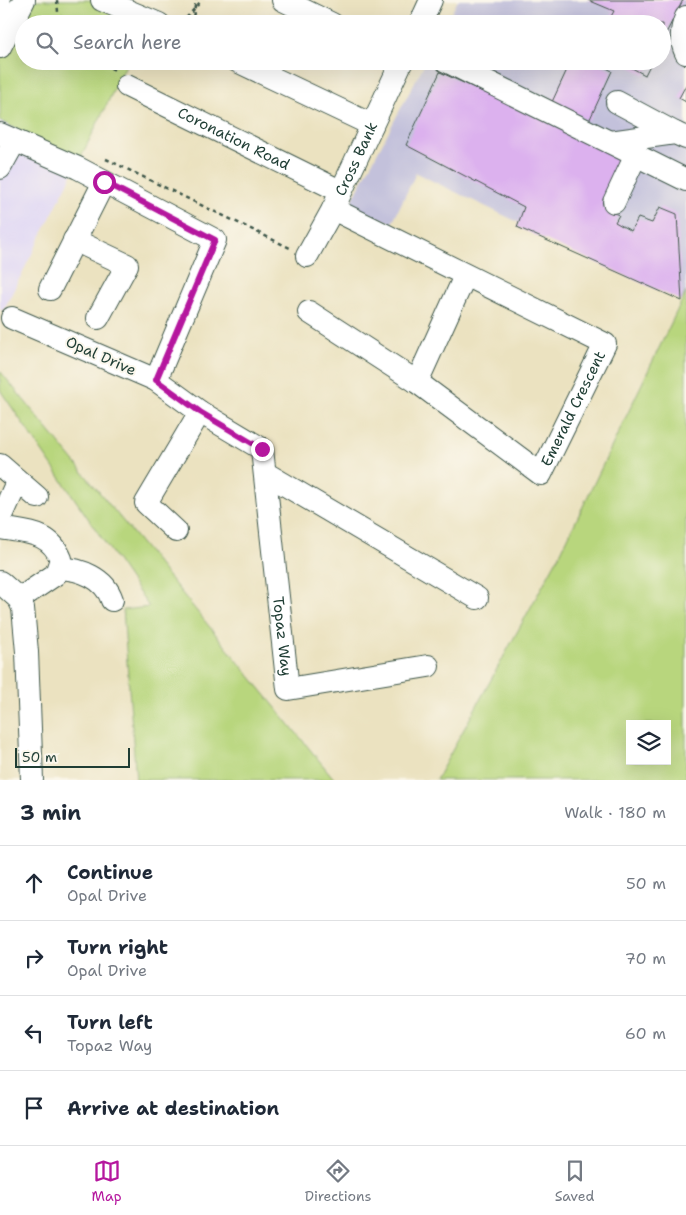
<!DOCTYPE html>
<html lang="en">
<head>
<meta charset="utf-8">
<style>
  :root { --surface:#fff; --page:#f6f6f7; --text:#1f2937; --muted:#747a83; --line:#e0e1e3; --accent:#b5179e }
  body { margin:0; font-family:"Shantell Sans",sans-serif; background:var(--page); color:var(--text) }
  .controls { position:absolute; right:15px; bottom:15px; display:grid; overflow:hidden; border-radius:0px; box-shadow:0 5px 20px #0002 }
  .controls button { width:45px; height:45px; display:grid; place-items:center; padding:0; border:0; border-bottom:1px solid var(--line); background:var(--surface); color:var(--text); font:25px sans-serif }
  .scale { position:absolute; left:15px; bottom:12px; width:115px; box-sizing:border-box; padding-left:5px; border:2px solid #1f3d34; border-top:0; font-size:14px; line-height:18px; white-space:nowrap; color:#1f3d34; -webkit-text-stroke:4px #fbf7ec; paint-order:stroke }
  .stop { position:absolute; width:15px; height:15px; margin:-11px; border:4px solid #b5179e; border-radius:50%; background:#fff }
  .stop.end { background:#b5179e; border-color:#fff; box-shadow:0 1px 5px #0008 }
  .list { margin:0; padding:0; list-style:none }
  h2 { display:flex; justify-content:space-between; align-items:center; height:65px; margin:0; padding:0 20px; font-size:21px }
  h2 small { font-size:16px; font-weight:400; color:var(--muted) }
  .list li { display:grid; grid-template-columns:32px 1fr auto; gap:15px; align-items:center; box-sizing:border-box; height:75px; padding:0 20px; border-top:1px solid var(--line) }
  .list b { display:block; font-size:19px; white-space:nowrap }
  .list p { margin:0; font-size:16px; white-space:nowrap; color:var(--muted) }
  .list em { font-size:16px; font-style:normal; color:var(--muted) }
  .icon { flex:none; width:28px; height:28px; fill:none; stroke:currentColor; stroke-width:2; stroke-linecap:round; stroke-linejoin:round }
  .map { position:relative; flex:none; width:686px; height:780px; overflow:hidden }
  .search { position:absolute; background:var(--surface); box-shadow:0 5px 20px #0002; left:15px; right:15px; top:15px; height:55px; display:flex; align-items:center; gap:12px; box-sizing:border-box; padding:0 18px; border-radius:28px; color:var(--muted); font-size:19px }
  .sheet { height:365px; background:var(--surface) }
  nav { display:flex; justify-content:space-around; align-items:center; box-sizing:border-box; height:70px; border-top:1px solid var(--line); background:var(--surface); font-size:14px; color:var(--muted) }
  nav a { display:grid; justify-items:center; gap:2px }
  nav .on { color:var(--accent) }
  .map>svg:first-child { display:block }
</style>
</head>
<body>
<div class="map">
<svg width="686" height="780" viewBox="0 0 686 780">
  <rect width="100%" height="100%" fill="#fbf7ec"/>
  <filter id="ink" filterUnits="userSpaceOnUse"><feTurbulence type="fractalNoise" baseFrequency=".02" numOctaves="2"/><feDisplacementMap in="SourceGraphic" scale="10" xChannelSelector="R" yChannelSelector="G"/><feConvolveMatrix kernelMatrix="1 2 1 2 8 2 1 2 1" color-interpolation-filters="sRGB"/></filter>
  <filter id="wash" filterUnits="userSpaceOnUse"><feTurbulence type="fractalNoise" baseFrequency=".0096" numOctaves="4" result="noise"/><feDisplacementMap in="SourceGraphic" scale="20" xChannelSelector="R" yChannelSelector="G"/><feGaussianBlur stdDeviation="1.12" result="paint"/><feColorMatrix in="noise" values="0 0 0 0 0 0 0 0 0 0 0 0 0 0 0 0 0 1.4 0 .05"/><feComposite in="paint" operator="in"/></filter>
  <g filter="url(#wash)">
    <rect width="100%" height="100%" fill="#ebe2c0"/>
    <path fill="#ded5f5" d="M0 121 79 161 3 311 0 309Z"/>
    <path fill="#c3c1db" d="M458 0H686V292L682 301 416 173 392 223 349 206 426 61H662V24H446Z"/>
    <path fill="#b8d67d" stroke="#6c8a58" fill-rule="evenodd" d="M27 0H90L139 24H24V61H128L79 161 0 121V60L18 15Z
      M686 292V780H436L561 552ZM630 724H667V761H630Z
      M0 371 335 780H136L123 610 149 607 0 390Z"/>
    <g id="blocks">
      <path fill="#dcb1ee" d="M588 0H683L662 41V24H607L614 11Z
        M571 61H594L612 71 589 121 552 102Z
        M619 61H652L645 75Z
        M440 72 627 159 606 210 619 215 615 222 631 231 638 218 652 223 660 207 677 214 682 301 517 227 524 207 406 145Z
        M686 85V102L679 98Z"/>
    </g>
  </g>
  <g filter="url(#ink)">
    <use href="#blocks" fill-opacity="0" stroke="#3e5649" stroke-width="1"/>
    <g fill="none" stroke-linecap="round" stroke-linejoin="round">
      <defs>
        <g id="minor">
          <path d="M102 0 159 24"/>
          <path d="M283 0 332 24"/>
          <path d="M0 4V12"/>
          <path d="M686 17C681 29 680 41 686 53"/>
          <path d="M420 24 431 0"/>
          <path d="M0 47 24 0"/>
          <path d="M237 61 372 125"/>
          <path d="M446 61 686 180"/>
          <path id="s1" d="M127 86 340 191"/>
          <path d="M617 102 675 133"/>
          <path d="M0 134 78 168 215 240 156 380 12 318"/>
          <path d="M610 142 675 133 686 138"/>
          <path d="M0 168 15 141"/>
          <path d="M614 202 636 155"/>
          <path d="M74 240 127 265 98 318"/>
          <path id="s2" d="M307 256 333 209 402 61"/>
          <path d="M50 289 104 182"/>
          <path id="s3" d="M309 312 417 382 541 474 605 344 333 209"/>
          <path id="s4" d="M156 380 200 412 262 449 288 689 428 666"/>
          <path d="M417 382 465 276"/>
          <path d="M0 465 37 497"/>
          <path d="M265 473 477 598"/>
          <path d="M0 520 17 482"/>
          <path d="M0 528C26 533 50 531 61 559L56 574 19 599"/>
          <path d="M176 531 146 503 200 412"/>
          <path d="M59 568C81 569 105 578 112 600"/>
          <path d="M0 582 19 599 23 608 27 652 32 780"/>
        </g>
      </defs>
      <use href="#minor" stroke="#3e5649" stroke-width="24"/>
      <path stroke="#3e5649" stroke-width="2.5" stroke-dasharray="4 4" stroke-linecap="butt" d="M57 0 58 12 65 24
        M181 24 202 0
        M192 24 196 0
        M96 61 117 71
        M106 159 290 248"/>
      <use href="#minor" stroke="#fff" stroke-width="22"/>
    </g>
  </g>
  <g fill="none" stroke-linecap="round" stroke-linejoin="round" filter="url(#ink)">
    <path stroke="#b5179e" stroke-width="6" d="M104 182 215 240 156 380 200 412 262 449"/>
  </g>
  <g text-anchor="middle" dominant-baseline="central" stroke-width="4" stroke-linejoin="round" paint-order="stroke">
    <g font-size="15" fill="#1f3d34" stroke="#fbf7ec">
      <text stroke="none"><textPath href="#s1" startOffset="119">Coronation Road</textPath></text>
      <text stroke="none"><textPath href="#s2" startOffset="109">Cross Bank</textPath></text>
      <text transform="translate(101 356) rotate(24)">Opal Drive</text>
      <text stroke="none"><textPath href="#s3" startOffset="356">Emerald Crescent</textPath></text>
      <text stroke="none"><textPath href="#s4" startOffset="315">Topaz Way</textPath></text>
    </g>
  </g>
</svg>
<div class="controls">
<button><svg class="icon" aria-label="layers" viewBox="0 0 24 24"><path d="M12 4l9 5-9 5-9-5zM3 14l9 5 9-5"/></svg></button>
</div>
<div class="scale">50 m</div>
<div class="stop" style="left:104px;top:182px"></div>
<div class="stop end" style="left:262px;top:449px"></div>
<div class="search"><svg class="icon" aria-label="search" viewBox="0 0 24 24"><circle cx="10" cy="10" r="6"/><path d="M15 15l6 6"/></svg>Search here</div>
</div>
<section class="sheet">
<h2>3 min<small>Walk · 180 m</small></h2>
<ul class="list">
<li><svg class="icon" aria-label="ahead" viewBox="0 0 24 24"><path d="M12 20V5M6 11l6-6 6 6"/></svg><div><b>Continue</b><p>Opal Drive</p></div><em>50 m</em></li>
<li><svg class="icon" aria-label="right" viewBox="0 0 24 24"><path d="M7 20v-9h11M14 6l5 5-5 5"/></svg><div><b>Turn right</b><p>Opal Drive</p></div><em>70 m</em></li>
<li><svg class="icon" aria-label="left" viewBox="0 0 24 24"><path d="M17 20v-9H6M10 6l-5 5 5 5"/></svg><div><b>Turn left</b><p>Topaz Way</p></div><em>60 m</em></li>
<li><svg class="icon" aria-label="arrive" viewBox="0 0 24 24"><path d="M6 21V4h12l-3 4 3 4H6"/></svg><div><b>Arrive at destination</b></div></li>
</ul>
</section>
<nav>
<a class="on"><svg class="icon" aria-label="map" viewBox="0 0 24 24"><path d="M3 6l6-2 6 2 6-2v14l-6 2-6-2-6 2zM9 4v14M15 6v14"/></svg>Map</a>
<a><svg class="icon" aria-label="directions" viewBox="0 0 24 24"><path d="M12 3l9 9-9 9-9-9zM9 14v-3h6M13 9l2 2-2 2"/></svg>Directions</a>
<a><svg class="icon" aria-label="saved" viewBox="0 0 24 24"><path d="M7 4h10v16l-5-4-5 4z"/></svg>Saved</a>
</nav>
</body>
</html>
